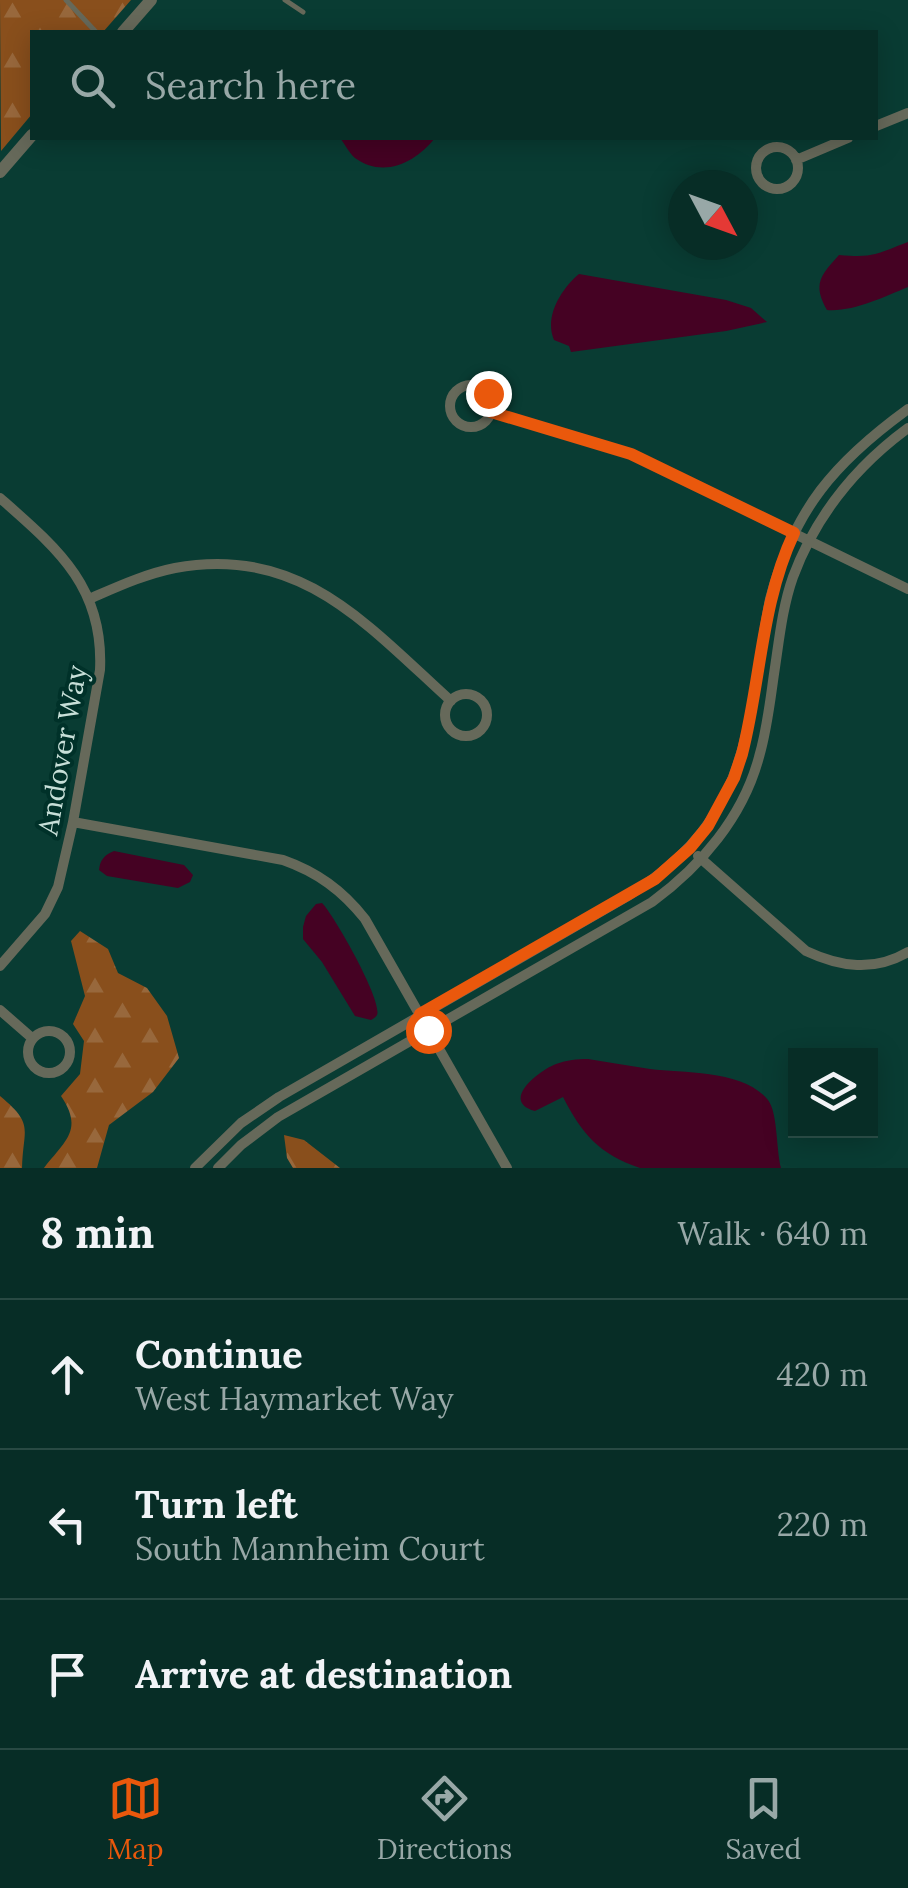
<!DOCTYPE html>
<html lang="en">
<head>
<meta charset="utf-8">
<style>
  :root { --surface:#072d26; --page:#10352e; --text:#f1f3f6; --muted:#98a8a7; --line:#284943; --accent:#ea580c }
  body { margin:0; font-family:Lora,serif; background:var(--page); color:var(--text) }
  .controls { position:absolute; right:30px; bottom:30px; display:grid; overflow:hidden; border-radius:0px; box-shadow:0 5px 25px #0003 }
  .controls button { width:90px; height:90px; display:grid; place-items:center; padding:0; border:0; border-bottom:2px solid var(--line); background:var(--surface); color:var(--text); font:50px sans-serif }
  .compass { position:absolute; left:668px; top:170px; width:90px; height:90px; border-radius:50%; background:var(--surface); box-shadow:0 5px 25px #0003; rotate:131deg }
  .stop { position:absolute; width:30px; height:30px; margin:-22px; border:8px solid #ea580c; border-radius:50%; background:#fff }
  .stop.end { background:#ea580c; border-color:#fff; box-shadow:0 2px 10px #0008 }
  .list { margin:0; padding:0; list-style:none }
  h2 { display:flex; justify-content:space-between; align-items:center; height:130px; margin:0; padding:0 40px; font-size:42px }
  h2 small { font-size:32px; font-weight:400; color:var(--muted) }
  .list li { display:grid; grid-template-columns:65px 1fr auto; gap:30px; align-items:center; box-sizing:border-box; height:150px; padding:0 40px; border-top:2px solid var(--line) }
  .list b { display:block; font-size:38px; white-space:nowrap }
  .list p { margin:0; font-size:32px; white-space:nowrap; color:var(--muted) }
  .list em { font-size:32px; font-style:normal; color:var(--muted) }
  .icon { flex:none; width:55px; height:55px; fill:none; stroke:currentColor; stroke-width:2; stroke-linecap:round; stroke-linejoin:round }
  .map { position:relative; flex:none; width:908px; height:1168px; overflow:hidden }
  .search { position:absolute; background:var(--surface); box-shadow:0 5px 25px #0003; left:30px; right:30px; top:30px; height:110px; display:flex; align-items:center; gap:25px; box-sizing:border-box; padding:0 35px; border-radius:0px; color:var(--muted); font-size:38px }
  .sheet { height:580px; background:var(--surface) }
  nav { display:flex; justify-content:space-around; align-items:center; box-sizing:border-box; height:140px; border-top:2px solid var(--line); background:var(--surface); font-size:28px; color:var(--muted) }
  nav a { display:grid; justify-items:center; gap:5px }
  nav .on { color:var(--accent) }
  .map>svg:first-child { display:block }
</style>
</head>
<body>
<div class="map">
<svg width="908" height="1168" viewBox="0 0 908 1168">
  <defs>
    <pattern id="forest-firs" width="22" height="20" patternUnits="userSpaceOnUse" patternTransform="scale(2.5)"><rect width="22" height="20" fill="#894f1c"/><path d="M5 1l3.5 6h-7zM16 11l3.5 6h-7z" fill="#98683c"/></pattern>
  </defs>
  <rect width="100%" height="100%" fill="#093c33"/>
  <path fill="url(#forest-firs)" d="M0 0H131L103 32H32V114L1 151Z
    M80 931 108 949 118 973 147 988 167 1016 179 1058 153 1092 109 1125 97 1168H44C65 1141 84 1130 61 1096L80 1074 84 1041 73 1024 85 996 71 941Z
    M0 1096C35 1125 23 1128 22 1168H0Z
    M284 1135 304 1140 340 1168H293L287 1158Z"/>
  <path fill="#450223" d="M340 138H435C416 162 384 179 355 158 349 153 345 144 340 138Z
    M908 242V287C884 297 853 312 827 310 812 284 821 275 839 255 875 258 876 254 908 242Z
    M579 274 726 300 751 308 767 322 726 331 571 352 569 346 554 340C544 317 561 289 579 274Z
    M114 851 184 865 193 875 190 882 178 888 107 876 99 870C100 859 105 855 114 851Z
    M322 903C334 915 383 1001 377 1015 376 1017 373 1019 371 1020L355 1016 322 962 303 939V927L306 916 316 904Z
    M588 1059C608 1062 629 1066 650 1069 684 1073 744 1070 768 1100 778 1113 776 1150 781 1168H640C599 1154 582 1134 563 1097L535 1111C499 1101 540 1070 556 1064 567 1060 577 1059 588 1059Z"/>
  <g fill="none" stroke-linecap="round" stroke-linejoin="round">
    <path stroke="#66695a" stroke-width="5" d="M66 0 96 32
      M285 0 303 12"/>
    <path stroke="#66695a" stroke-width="10" d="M876 126 908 113
      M756 168a21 21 0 1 1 42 0a21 21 0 1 1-42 0Z
      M796 160 848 138
      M450 406a21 21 0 1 1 42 0a21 21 0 1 1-42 0Z
      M491 412 631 454 908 589
      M0 498C58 549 104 587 100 670L73 822 58 887 45 914 0 966
      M89 599C117 587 145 574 175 568 300 544 368 626 451 701
      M445 715a21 21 0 1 1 42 0a21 21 0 1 1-42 0Z
      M73 822 283 860C317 872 342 890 365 919L507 1168
      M698 856 806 951C840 967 874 972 908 952
      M0 1010 32 1038
      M28 1052a21 21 0 1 1 42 0a21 21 0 1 1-42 0Z
      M195 1168 241 1123 279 1097 628 896C754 817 745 729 770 599 794 509 835 462 908 409
      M218 1168 241 1145 278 1117 652 902C701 866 743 817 759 757 767 730 770 702 774 674 779 642 782 608 793 577 816 515 855 467 908 428"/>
    <path stroke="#66695a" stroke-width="12" d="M123 32 151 0
      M0 172 32 135"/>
  </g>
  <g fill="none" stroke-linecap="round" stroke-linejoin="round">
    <path stroke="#ea580c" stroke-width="12" d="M428 1030 420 1014 655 879 690 848 708 826 734 778 742 754C761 680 761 603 794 533L631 454 491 412 492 405 488 393"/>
  </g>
  <g text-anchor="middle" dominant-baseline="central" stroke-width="8" stroke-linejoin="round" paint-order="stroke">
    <g font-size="28" fill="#c7dfd8" stroke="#003129">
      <text transform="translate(62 750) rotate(-80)">Andover Way</text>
    </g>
  </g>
</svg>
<div class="controls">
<button><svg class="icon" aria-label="layers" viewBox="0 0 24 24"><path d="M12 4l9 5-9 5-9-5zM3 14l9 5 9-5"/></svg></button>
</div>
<svg class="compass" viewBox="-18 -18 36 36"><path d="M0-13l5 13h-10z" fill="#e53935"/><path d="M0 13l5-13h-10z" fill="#98a8a7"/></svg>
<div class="stop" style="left:428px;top:1030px"></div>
<div class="stop end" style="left:488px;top:393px"></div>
<div class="search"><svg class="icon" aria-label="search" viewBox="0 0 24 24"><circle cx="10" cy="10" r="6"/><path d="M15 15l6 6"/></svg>Search here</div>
</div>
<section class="sheet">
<h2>8 min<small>Walk · 640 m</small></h2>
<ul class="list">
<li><svg class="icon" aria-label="ahead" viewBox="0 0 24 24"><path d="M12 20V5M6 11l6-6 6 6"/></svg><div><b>Continue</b><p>West Haymarket Way</p></div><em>420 m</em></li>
<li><svg class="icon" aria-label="left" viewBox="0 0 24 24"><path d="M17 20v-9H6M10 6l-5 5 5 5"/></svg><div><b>Turn left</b><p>South Mannheim Court</p></div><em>220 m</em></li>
<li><svg class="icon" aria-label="arrive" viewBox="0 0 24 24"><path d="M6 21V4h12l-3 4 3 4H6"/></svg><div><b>Arrive at destination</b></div></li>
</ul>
</section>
<nav>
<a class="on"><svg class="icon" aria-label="map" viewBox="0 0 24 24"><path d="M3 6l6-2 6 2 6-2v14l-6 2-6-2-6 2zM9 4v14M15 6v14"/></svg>Map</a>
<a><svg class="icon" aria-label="directions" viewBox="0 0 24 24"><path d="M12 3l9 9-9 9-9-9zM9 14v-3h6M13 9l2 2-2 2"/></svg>Directions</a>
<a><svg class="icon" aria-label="saved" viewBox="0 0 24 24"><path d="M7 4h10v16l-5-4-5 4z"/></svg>Saved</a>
</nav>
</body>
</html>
